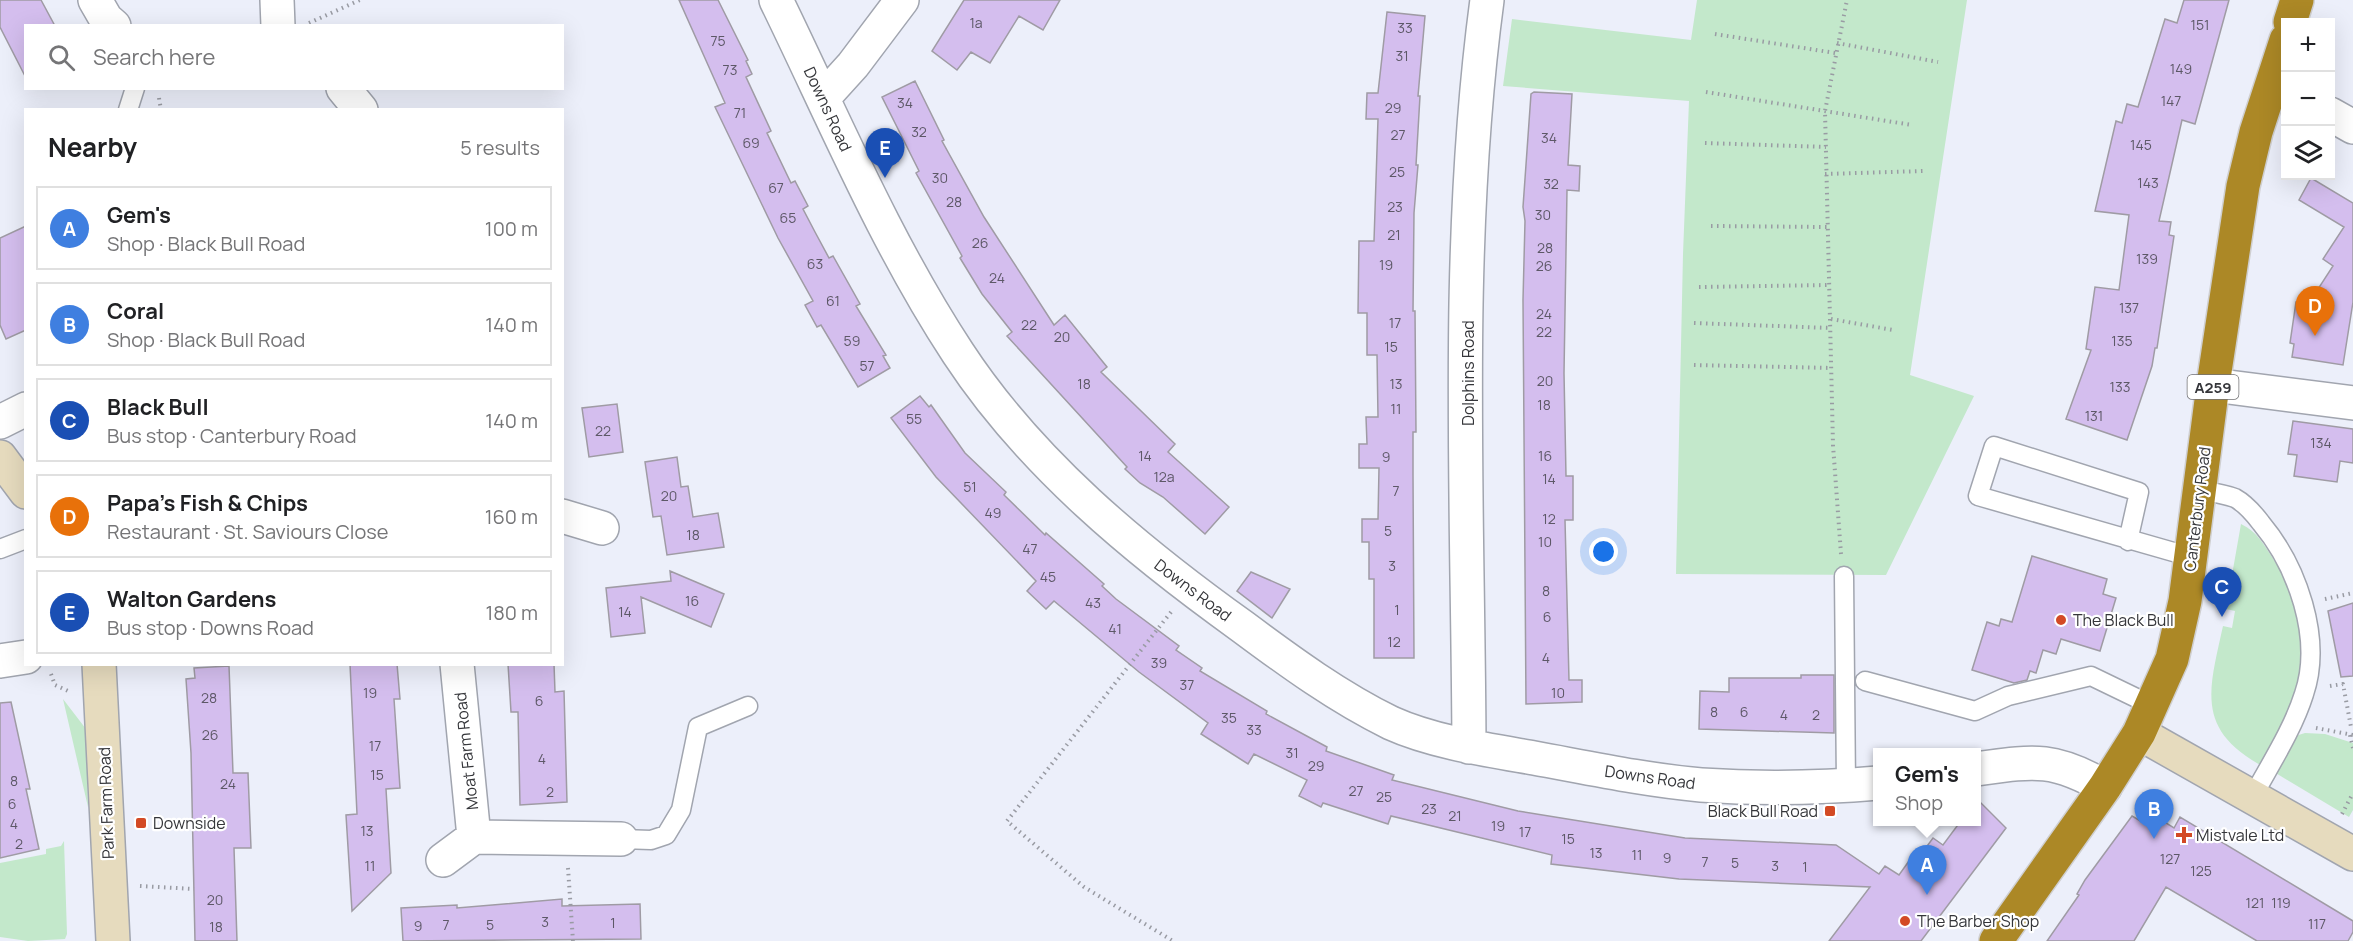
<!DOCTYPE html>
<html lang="en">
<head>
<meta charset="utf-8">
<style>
  :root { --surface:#fff; --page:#f6f6f6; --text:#202124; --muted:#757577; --line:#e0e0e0; --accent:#d34a25 }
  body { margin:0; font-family:Manrope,sans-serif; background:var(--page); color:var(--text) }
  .controls { position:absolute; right:18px; top:18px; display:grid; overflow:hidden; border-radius:0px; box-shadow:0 6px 24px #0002 }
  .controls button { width:54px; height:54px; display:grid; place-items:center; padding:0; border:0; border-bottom:2px solid var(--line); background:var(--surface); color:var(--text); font:30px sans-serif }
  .you { position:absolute; left:1604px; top:552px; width:21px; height:21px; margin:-15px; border:4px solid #fff; border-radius:50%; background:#1a73e8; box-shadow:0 0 0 9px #1a73e833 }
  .badge { display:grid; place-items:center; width:39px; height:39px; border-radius:50%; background:var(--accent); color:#fff; font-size:20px; font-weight:700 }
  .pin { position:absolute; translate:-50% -50px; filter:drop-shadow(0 2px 3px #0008) }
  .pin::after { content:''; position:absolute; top:32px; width:21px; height:18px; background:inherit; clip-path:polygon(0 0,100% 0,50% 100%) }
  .popup { position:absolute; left:1873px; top:748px; width:108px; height:78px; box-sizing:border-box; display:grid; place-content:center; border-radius:0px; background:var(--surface); filter:drop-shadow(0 2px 4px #0005); font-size:20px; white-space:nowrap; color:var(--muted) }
  .popup b { font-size:22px; color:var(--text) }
  .popup::after { content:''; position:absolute; left:50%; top:100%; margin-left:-12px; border:12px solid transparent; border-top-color:var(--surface) }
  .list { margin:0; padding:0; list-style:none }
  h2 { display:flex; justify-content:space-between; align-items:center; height:78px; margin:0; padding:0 24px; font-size:26px }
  h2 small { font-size:20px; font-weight:400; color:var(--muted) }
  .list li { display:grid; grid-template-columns:39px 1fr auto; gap:18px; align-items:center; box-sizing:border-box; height:84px; margin:0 12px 12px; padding:0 12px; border:2px solid var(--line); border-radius:0px }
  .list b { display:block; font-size:22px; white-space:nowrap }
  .list p { margin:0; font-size:20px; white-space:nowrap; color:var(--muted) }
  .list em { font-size:20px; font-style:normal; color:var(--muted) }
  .icon { flex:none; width:33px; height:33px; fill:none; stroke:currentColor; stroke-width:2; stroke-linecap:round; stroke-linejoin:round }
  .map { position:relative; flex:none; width:2353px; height:941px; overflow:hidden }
  .search { position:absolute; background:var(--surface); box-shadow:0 6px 24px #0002; left:24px; top:24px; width:540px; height:66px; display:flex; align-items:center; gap:15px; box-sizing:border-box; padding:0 21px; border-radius:0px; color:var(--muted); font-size:22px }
  .panel { position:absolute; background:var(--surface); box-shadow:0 6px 24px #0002; left:24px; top:108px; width:540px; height:558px; border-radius:0px }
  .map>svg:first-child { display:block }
</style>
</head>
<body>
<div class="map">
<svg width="2353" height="941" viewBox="0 0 2353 941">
  <rect width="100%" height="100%" fill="#eceffa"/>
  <path fill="#c3e8cb" d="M1697 0H1967L1910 375 1974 396 1886 575 1676 574 1683 254 1689 101 1503 86 1512 19 1691 40Z
    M2241 524C2258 532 2264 545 2274 560 2302 603 2311 664 2290 713 2282 731 2271 749 2262 766 2195 729 2209 690 2223 626L2232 628 2235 611 2226 609Z
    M63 699 86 729 88 807Z
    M2305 733 2325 734 2353 743V810L2349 817 2274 772 2292 737Z
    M64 841 67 934 65 939 28 941 0 937V863L46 854V849L61 846Z"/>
  <path fill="#d4beee" stroke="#9f9ba4" stroke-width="1.5" d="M0 0H41L55 26H26V78L0 27Z
    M679 0H718L748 60 746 61 752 74 746 77 771 131 767 133 791 183 795 181 808 206 803 209 815 232 829 258 833 256 860 304 856 306 886 355 883 356 890 368 858 387 821 325 817 327 805 305 813 301 778 238 715 107 725 103Z
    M964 0H1060L1043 30 1019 16 990 63 971 52 957 70 932 51Z
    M2184 0H2229L2195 124 2182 120 2159 221 2171 222 2169 235 2174 236 2157 348H2155L2152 366 2127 440 2066 419 2091 350 2086 349 2095 287 2119 290 2129 215 2095 211 2116 121 2122 123 2127 104 2138 107 2165 19 2177 23Z
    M1387 12 1425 16 1418 96H1420L1416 165H1418L1414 213 1413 311H1415L1416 432H1413V475L1414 658H1374V579H1369V542H1362V519H1378L1379 468H1359V444H1367L1366 417H1378L1377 355H1367V313H1358L1359 241H1374L1378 119H1366L1367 93H1378Z
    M915 81 944 140 942 141 984 217 1054 325 1065 315 1107 367 1101 372 1175 444 1168 452 1229 507 1205 534 1163 497 1140 483 1125 469 1127 467 1007 336 1012 332 982 294 960 258 962 256 916 173 919 171 882 97Z
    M1534 92 1572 94 1568 165 1580 166 1579 191 1567 190 1564 373 1566 476H1573V520H1565L1569 680H1582V702L1526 704 1523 300 1525 221 1523 207 1531 94Z
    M2311 178 2353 203V302L2343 365 2292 357 2294 344 2290 343 2296 302 2309 303 2333 266 2323 259 2344 227 2299 200Z
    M26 226V330L6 339 0 325V238Z
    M920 396 929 407 931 405 965 453 1006 492 1004 495 1045 535 1046 533 1104 584 1102 586 1116 599 1179 646 1176 650 1202 668 1200 671 1267 711 1266 714 1327 747 1326 751 1394 775 1392 780 1518 811 1685 838 1836 845 1879 874 1885 866 1899 875 1909 861 1913 865 1933 838 1943 845 1960 822H1977V799L2006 828 1921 941H1829L1870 887 1679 879 1551 864 1552 855 1391 816 1388 824 1323 803 1321 807 1299 796 1307 780 1254 754 1248 764 1201 734 1208 723 1139 672 1054 601 1046 609 1027 591 1036 581 936 477 891 418Z
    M617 404 623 452 589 457 582 408Z
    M2293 421 2353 429V463L2340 461 2337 482 2294 476 2297 455 2288 454Z
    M677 457 681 487 688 486 693 517 718 513 724 547 667 555 661 516 653 517 645 462Z
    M2032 556 2107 579 2103 594 2116 598 2100 651 2061 639 2056 654 2043 650 2036 673 2030 671 2027 680 2014 683 1972 670 1987 622 1999 626 2001 619 2012 622Z
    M670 571 724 594 711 627 641 597 645 633 611 637 606 588 671 581Z
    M1251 572 1290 589 1272 618 1237 591Z
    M2353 603V676L2341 677 2328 611Z
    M350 664H397L400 699H394L400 788 386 789 391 873 352 911 346 815 357 814Z
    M508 664H554L555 692 564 691 567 802 520 805 518 712H511Z
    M229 666 233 773H248L251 848H234L237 941H195L191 753 186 679 195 678 194 668Z
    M1801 675H1834V733L1699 729 1700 691 1729 692V678H1801Z
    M11 702 30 789H26L39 849 0 858V703Z
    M2132 816 2149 826 2155 816 2174 828 2180 817 2353 921V932L2348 941H2257L2166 887 2134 941H2047L2079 895 2077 894 2085 880Z
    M562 899V906L640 904 641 939 403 941 401 908 457 905V908Z"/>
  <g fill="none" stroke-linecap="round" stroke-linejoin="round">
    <defs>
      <path id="lane" d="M128 110 135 88
        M2199 490C2211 492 2224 494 2235 498 2244 503 2255 515 2261 523 2297 566 2323 638 2304 694 2293 729 2271 763 2253 796
        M2128 541 2139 492 1994 446 1978 496 2191 557
        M0 549 26 539
        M1844 576 1846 786
        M1865 681 1975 711 2008 696 2091 676 2153 706
        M621 839 651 840 666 835 681 810 698 727 748 706"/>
      <path id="street" d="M95 0 106 19 114 26
        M277 0 278 26
        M776 0C834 119 885 242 958 353 1030 463 1137 551 1243 627 1290 662 1338 697 1391 723 1433 742 1488 750 1534 758 1589 768 1645 780 1701 785 1759 789 1819 788 1878 783
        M343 88 361 110
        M824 97 853 65 902 0
        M2330 114 2353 127
        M2213 385 2353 403
        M0 422 26 409
        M562 516 602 528
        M0 661 26 657
        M457 664 474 837
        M1469 747C1468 499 1454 246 1487 0
        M1976 769C2034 761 2053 757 2105 787
        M443 860 474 837 621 839"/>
      <path id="secondary" d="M0 457 26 492
        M99 664 113 941
        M2139 733 2353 854"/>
      <path id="highway" d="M2290 22 2297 0
        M1996 941 2105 787 2139 733 2172 659 2185 601 2213 385 2243 186 2256 132 2286 40"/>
    </defs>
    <use href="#lane" stroke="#a1a5af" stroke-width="21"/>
    <use href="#street" stroke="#a1a5af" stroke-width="36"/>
    <use href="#secondary" stroke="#a1a5af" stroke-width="36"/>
    <use href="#highway" stroke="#cfcfd0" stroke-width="36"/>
    <path stroke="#999ba3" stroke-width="4" stroke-dasharray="1.5 4.5" stroke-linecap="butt" d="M309 23 360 0
      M1715 34 1835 53
      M1837 43 1938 62
      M1706 92 1912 125
      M159 98 161 110
      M1705 143 1826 147
      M1825 174 1923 171
      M1711 226 1827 227
      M1699 287 1828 285
      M1831 319 1893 330
      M1694 323 1831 328
      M1694 365 1832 368
      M1841 554 1833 445 1825 111 1847 0
      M2325 599 2353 593
      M1171 612 1007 821 1084 887 1173 941
      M51 674 55 685 68 691
      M2330 686 2343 684 2351 727H2353
      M2316 728 2353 735
      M2350 735 2353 748
      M2342 814 2353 793
      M568 868 573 941
      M140 886 194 889"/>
    <use href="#lane" stroke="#fff" stroke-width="18"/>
    <use href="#street" stroke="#fff" stroke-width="33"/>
    <use href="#secondary" stroke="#e6dbbe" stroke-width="33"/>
    <use href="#highway" stroke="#ac8826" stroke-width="33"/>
  </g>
  <g fill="#d34a25" stroke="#fff" stroke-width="2">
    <circle cx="2061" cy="620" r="6"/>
    <rect x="1824" y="805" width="12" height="12" rx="3"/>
    <rect x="135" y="817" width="12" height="12" rx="3"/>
    <path d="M2181 826h6v6h6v6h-6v6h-6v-6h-6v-6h6z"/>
    <circle cx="1905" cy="921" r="6"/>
  </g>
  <g text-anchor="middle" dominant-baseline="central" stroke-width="4.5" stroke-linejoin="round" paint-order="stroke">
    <g font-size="14" fill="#5d5867">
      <text x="976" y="22">1a</text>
      <text x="2200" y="24">151</text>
      <text x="1405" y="27">33</text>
      <text x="718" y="40">75</text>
      <text x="1402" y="55">31</text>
      <text x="2181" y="68">149</text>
      <text x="730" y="69">73</text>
      <text x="2171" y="100">147</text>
      <text x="905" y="102">34</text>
      <text x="1393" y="107">29</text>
      <text x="740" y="112">71</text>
      <text x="919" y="131">32</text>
      <text x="1398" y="134">27</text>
      <text x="1549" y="137">34</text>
      <text x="751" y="142">69</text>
      <text x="2141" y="144">145</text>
      <text x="1397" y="171">25</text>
      <text x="940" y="177">30</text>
      <text x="2148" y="182">143</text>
      <text x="1551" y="183">32</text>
      <text x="776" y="187">67</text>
      <text x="954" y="201">28</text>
      <text x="1395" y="206">23</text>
      <text x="1543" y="214">30</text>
      <text x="788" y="217">65</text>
      <text x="1394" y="234">21</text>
      <text x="980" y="242">26</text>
      <text x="1545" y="247">28</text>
      <text x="2147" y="258">139</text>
      <text x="815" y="263">63</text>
      <text x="1386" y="264">19</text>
      <text x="1544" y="265">26</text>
      <text x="997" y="277">24</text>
      <text x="833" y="300">61</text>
      <text x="2129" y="307">137</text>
      <text x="1544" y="313">24</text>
      <text x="1395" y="322">17</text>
      <text x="1029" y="324">22</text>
      <text x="1544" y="331">22</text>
      <text x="1062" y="336">20</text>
      <text x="852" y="340">59</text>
      <text x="2122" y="340">135</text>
      <text x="1391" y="346">15</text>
      <text x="867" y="365">57</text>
      <text x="1545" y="380">20</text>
      <text x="1084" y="383">18</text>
      <text x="1396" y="383">13</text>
      <text x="2120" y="386">133</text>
      <text x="1544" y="404">18</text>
      <text x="1396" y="408">11</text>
      <text x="2094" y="415">131</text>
      <text x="914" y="418">55</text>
      <text x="603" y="430">22</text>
      <text x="2321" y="442">134</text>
      <text x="1145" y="455">14</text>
      <text x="1545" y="455">16</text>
      <text x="1386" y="456">9</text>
      <text x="1164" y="476">12a</text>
      <text x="1549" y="478">14</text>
      <text x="970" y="486">51</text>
      <text x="1396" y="490">7</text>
      <text x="669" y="495">20</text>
      <text x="993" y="512">49</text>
      <text x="1549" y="518">12</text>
      <text x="1388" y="530">5</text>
      <text x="693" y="534">18</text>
      <text x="1545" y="541">10</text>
      <text x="1030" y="548">47</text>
      <text x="1392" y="565">3</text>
      <text x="1048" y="576">45</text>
      <text x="1546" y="590">8</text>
      <text x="692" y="600">16</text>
      <text x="1093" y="602">43</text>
      <text x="1397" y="609">1</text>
      <text x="625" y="611">14</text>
      <text x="1547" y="616">6</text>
      <text x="1115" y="628">41</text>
      <text x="1394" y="641">12</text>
      <text x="1546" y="657">4</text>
      <text x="1159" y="662">39</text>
      <text x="1187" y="684">37</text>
      <text x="370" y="692">19</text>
      <text x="1558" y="692">10</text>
      <text x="209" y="697">28</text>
      <text x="539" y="700">6</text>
      <text x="1714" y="711">8</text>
      <text x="1744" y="711">6</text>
      <text x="1784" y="714">4</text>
      <text x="1816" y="714">2</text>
      <text x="1229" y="717">35</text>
      <text x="1254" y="729">33</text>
      <text x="210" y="734">26</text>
      <text x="375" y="745">17</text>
      <text x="1292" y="752">31</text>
      <text x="542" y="758">4</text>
      <text x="1316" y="765">29</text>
      <text x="377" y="774">15</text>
      <text x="14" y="780">8</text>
      <text x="228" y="783">24</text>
      <text x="1356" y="790">27</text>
      <text x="550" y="791">2</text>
      <text x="1384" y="796">25</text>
      <text x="12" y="803">6</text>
      <text x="1429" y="808">23</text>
      <text x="1455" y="815">21</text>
      <text x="14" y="823">4</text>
      <text x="1498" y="825">19</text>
      <text x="367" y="830">13</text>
      <text x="1525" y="831">17</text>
      <text x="1568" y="838">15</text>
      <text x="19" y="843">2</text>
      <text x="1596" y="852">13</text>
      <text x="1637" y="854">11</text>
      <text x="1667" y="857">9</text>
      <text x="2170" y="858">127</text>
      <text x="1705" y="861">7</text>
      <text x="1735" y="862">5</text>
      <text x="370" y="865">11</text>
      <text x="1775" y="865">3</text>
      <text x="1805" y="866">1</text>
      <text x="2201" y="870">125</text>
      <text x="215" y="899">20</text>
      <text x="2255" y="902">121</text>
      <text x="2281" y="902">119</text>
      <text x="545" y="921">3</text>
      <text x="613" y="922">1</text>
      <text x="2317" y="923">117</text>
      <text x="446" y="924">7</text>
      <text x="490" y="924">5</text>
      <text x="418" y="925">9</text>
      <text x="216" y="926">18</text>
    </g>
    <rect fill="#fff" stroke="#727275" stroke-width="1.5" x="2187.5" y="375" width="51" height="24" rx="4.5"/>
    <g font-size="15" font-weight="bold" fill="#35363a">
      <text x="2213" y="387">A259</text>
    </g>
    <g font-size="16" fill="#35363a" stroke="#fff">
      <text transform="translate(828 109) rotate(65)">Downs Road</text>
      <text transform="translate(1468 373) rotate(-90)">Dolphins Road</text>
      <text transform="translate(2197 509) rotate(-83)">Canterbury Road</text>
      <text transform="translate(1193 590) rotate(37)">Downs Road</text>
      <text transform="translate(466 751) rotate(-96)">Moat Farm Road</text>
      <text transform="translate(1650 777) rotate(8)">Downs Road</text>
      <text transform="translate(106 803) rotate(-92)">Park Farm Road</text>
    </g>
    <g font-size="16" fill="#35363a" stroke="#fff" text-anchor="start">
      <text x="2073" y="620">The Black Bull</text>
      <text x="1818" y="811" text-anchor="end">Black Bull Road</text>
      <text x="153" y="823">Downside</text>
      <text x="2196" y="835">Mistvale Ltd</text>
      <text x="1917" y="921">The Barber Shop</text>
    </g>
  </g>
</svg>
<div class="controls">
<button>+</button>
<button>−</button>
<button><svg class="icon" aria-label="layers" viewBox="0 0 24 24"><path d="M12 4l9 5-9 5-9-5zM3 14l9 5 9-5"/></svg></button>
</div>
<div class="you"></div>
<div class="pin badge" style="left:1927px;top:895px;background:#3f7fe0">A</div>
<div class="popup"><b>Gem's</b>Shop</div>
<div class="pin badge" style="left:2154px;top:839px;background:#3f7fe0">B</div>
<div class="pin badge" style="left:2222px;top:617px;background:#1a4fb4">C</div>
<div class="pin badge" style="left:2315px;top:336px;background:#e8710a">D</div>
<div class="pin badge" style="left:885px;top:178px;background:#1a4fb4">E</div>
<div class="search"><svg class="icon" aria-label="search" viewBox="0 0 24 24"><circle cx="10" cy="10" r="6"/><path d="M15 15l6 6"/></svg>Search here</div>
<section class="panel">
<h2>Nearby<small>5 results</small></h2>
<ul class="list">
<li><span class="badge" style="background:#3f7fe0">A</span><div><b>Gem's</b><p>Shop · Black Bull Road</p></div><em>100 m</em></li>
<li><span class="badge" style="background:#3f7fe0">B</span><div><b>Coral</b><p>Shop · Black Bull Road</p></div><em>140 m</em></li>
<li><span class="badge" style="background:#1a4fb4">C</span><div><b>Black Bull</b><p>Bus stop · Canterbury Road</p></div><em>140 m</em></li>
<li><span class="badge" style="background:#e8710a">D</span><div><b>Papa's Fish &amp; Chips</b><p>Restaurant · St. Saviours Close</p></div><em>160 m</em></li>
<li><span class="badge" style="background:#1a4fb4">E</span><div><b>Walton Gardens</b><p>Bus stop · Downs Road</p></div><em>180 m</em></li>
</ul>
</section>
</div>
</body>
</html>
